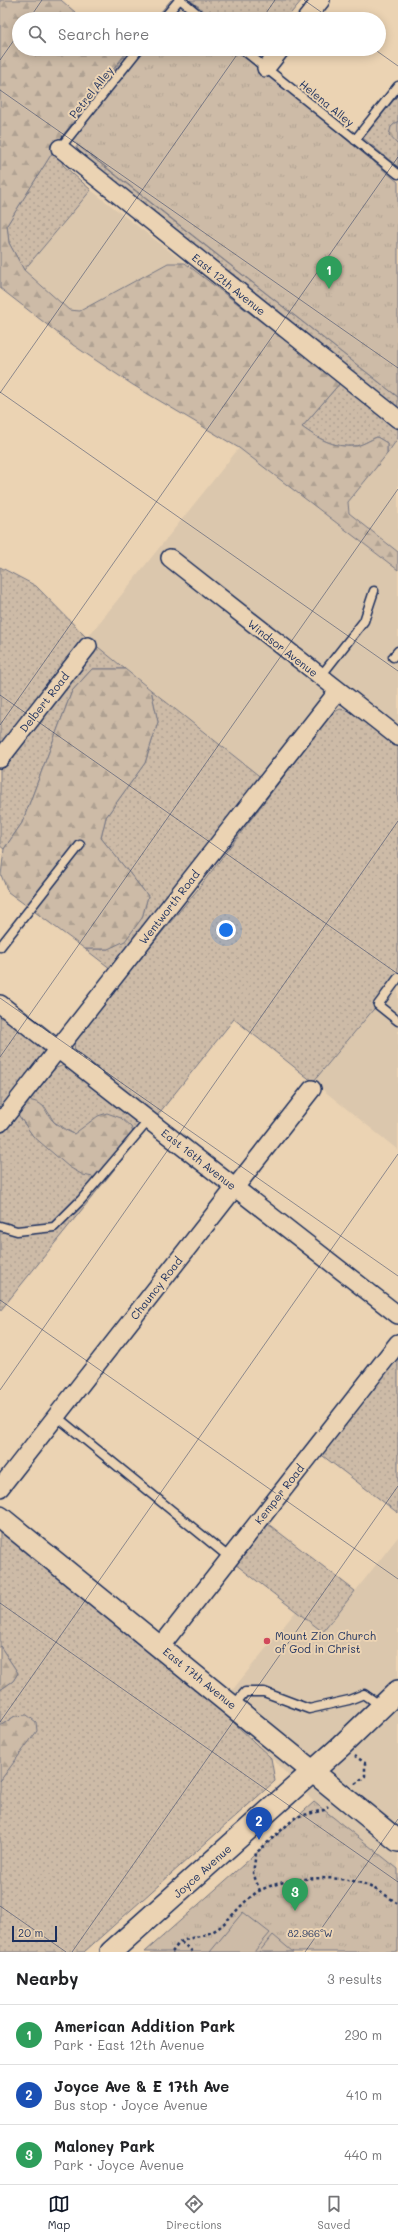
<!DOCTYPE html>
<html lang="en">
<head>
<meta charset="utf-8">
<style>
  :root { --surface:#fff; --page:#f2f2f2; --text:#202124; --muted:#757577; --line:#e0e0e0; --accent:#111827 }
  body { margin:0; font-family:Mali,sans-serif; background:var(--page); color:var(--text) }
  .scale { position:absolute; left:12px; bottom:10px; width:45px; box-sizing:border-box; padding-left:4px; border:2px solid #1b2f5e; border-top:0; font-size:11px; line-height:14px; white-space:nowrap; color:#1b2f5e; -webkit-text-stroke:3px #ebd3b3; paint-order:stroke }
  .you { position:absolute; left:226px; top:930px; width:14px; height:14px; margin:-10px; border:3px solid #fff; border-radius:50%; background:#1a73e8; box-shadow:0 0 0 6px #1a73e833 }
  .badge { display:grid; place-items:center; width:26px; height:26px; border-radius:50%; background:var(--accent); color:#fff; font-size:13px; font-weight:700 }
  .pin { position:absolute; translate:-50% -33px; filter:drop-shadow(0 1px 2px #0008) }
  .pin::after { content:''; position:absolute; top:21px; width:14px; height:12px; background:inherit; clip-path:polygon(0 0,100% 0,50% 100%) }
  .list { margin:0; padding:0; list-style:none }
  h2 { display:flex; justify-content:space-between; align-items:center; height:52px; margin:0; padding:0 16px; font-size:17px }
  h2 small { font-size:13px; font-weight:400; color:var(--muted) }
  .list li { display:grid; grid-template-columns:26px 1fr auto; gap:12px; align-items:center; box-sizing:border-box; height:60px; padding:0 16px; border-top:1px solid var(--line) }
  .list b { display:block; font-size:15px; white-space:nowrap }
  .list p { margin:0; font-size:13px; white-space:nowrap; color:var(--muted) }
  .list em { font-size:13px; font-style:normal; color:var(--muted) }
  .icon { flex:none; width:22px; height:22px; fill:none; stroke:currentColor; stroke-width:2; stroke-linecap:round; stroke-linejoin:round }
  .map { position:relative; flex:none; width:398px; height:1952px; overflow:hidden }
  .search { position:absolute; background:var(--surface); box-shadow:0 2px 10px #0003; left:12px; right:12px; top:12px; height:44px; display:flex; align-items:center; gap:10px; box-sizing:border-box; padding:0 14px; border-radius:22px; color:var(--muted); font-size:15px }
  .sheet { height:232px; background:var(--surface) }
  nav { display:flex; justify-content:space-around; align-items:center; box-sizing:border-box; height:56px; border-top:1px solid var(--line); background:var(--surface); font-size:11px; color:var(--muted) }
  nav a { display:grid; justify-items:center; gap:2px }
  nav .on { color:var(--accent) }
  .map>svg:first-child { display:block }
</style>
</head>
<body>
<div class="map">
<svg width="398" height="1952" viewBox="0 0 398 1952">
  <defs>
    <pattern id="grass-dots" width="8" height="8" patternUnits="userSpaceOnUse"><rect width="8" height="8" fill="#cdbba7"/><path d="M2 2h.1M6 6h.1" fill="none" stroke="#afa192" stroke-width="1.8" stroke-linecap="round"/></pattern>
    <pattern id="forest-firs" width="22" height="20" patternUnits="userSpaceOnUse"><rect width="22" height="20" fill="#cdbba7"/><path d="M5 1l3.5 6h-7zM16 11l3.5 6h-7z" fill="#afa192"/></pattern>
    <pattern id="park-tufts" width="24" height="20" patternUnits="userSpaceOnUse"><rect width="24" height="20" fill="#cdbba7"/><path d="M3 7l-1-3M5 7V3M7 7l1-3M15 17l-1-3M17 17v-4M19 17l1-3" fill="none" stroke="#afa192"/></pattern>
  </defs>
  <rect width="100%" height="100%" fill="#ebd3b3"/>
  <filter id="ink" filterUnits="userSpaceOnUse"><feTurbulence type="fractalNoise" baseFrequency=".025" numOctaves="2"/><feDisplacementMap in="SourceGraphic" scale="8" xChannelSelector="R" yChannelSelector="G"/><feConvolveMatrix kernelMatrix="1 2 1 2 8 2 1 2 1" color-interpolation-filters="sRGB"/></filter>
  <g filter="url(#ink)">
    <path fill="#dbc7ad" d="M91 190 185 263H168L80 311 69 310 24 270Z
      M398 438V552L349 513 348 502Z
      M239 448 398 570V747L354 712 339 709 331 714 274 788 87 638Z
      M398 980V1150L313 1082Z
      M398 1537V1869L314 1802 254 1740 218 1708 296 1611 323 1632Z"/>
    <path fill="url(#grass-dots)" stroke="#747582" d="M190 0H302L286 19H214Z
      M398 95V121L391 127 398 145V167L363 138Z
      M64 134 60 156 63 165 91 190 24 270 9 243 7 225Z
      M77 145 398 397V413L77 152Z
      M340 383 398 429V438L387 454V443L377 437C370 440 361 446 354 446 334 448 317 438 302 427Z
      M0 567 36 586 87 638 125 669H92L72 691 22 823 4 849 0 846Z
      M151 690 263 779 115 972 85 949H108L142 918 148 896 101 838 106 817 145 763 158 722Z
      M340 709 354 712 398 747V980L313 1082 234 1019 156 1117 81 1060 75 1052 74 1043 124 978 198 889 331 714Z
      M0 1013 40 1044 45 1054 0 1117Z
      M64 1065 71 1067 148 1127 136 1142 131 1127 74 1134 54 1122 45 1107 27 1100 51 1070Z
      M17 1113 33 1136 98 1178 109 1176 0 1311V1134Z
      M398 1354V1513L319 1453Z
      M267 1523 355 1591 323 1632 235 1564Z
      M0 1530 218 1708 271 1758 275 1781 84 1952H0V1781L22 1750 15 1716 0 1726V1690L13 1681 18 1673 0 1646Z"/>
    <path fill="url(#forest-firs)" stroke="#747582" d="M0 0H61L83 19H19V49H119L125 54 64 134 7 225 9 243 24 270 69 310 80 311 168 263H185L340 383 302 427C317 438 334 448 354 446 361 446 370 440 377 437L387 443V454L348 502 349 513 398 552V570L239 448 133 385 73 345 0 288Z
      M398 121V145L389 135 391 127Z
      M92 669H125L151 690 158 722 145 763 106 817 101 838 148 896 142 918 125 941 108 949H85L8 892 1 875 4 849 22 823 72 691Z
      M27 1100C49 1103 42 1111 55 1123 60 1128 68 1131 74 1134L98 1116 107 1113 121 1118 131 1127 136 1142 109 1176 98 1178 83 1175 69 1167 33 1136 17 1113Z
      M0 1646 18 1673 13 1681 0 1690Z
      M27 1715 36 1722 37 1731 0 1781V1726L15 1716Z"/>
    <path fill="url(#park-tufts)" stroke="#747582" d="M171 0H176L200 19H155Z
      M130 49H237L398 182V397L64 134Z
      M314 1802 398 1869V1952H145Z"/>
    <path fill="#cdbba7" stroke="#747582" d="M243 1912 270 1933 254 1952H210Z
      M273 1935 293 1952H259Z"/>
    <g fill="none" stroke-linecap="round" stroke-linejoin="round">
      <defs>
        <path id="service" d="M181 0 204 19
          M163 19 179 0
          M242 49 398 174
          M355 140 398 86
          M60 148 139 49
          M393 657 398 651
          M320 677 364 621 374 591
          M0 947 80 845
          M398 978 378 1005 398 1021
          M0 1226 17 1231 54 1227 81 1200 149 1120
          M56 1416 230 1558
          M233 1706 245 1692H264L309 1709 349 1700 364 1694 381 1706"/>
        <path id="minor" d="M306 19 321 0
          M266 68 281 49
          M60 148 398 419
          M170 558 398 737
          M0 759 88 646
          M0 1004 398 1315
          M0 1123 338 691
          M0 1488 312 1089
          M161 1646 398 1343"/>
        <path id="tertiary" d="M0 1517 398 1841
          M111 1952 341 1746 398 1691"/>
      </defs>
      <use href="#service" stroke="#1b2f5e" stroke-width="11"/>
      <use href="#minor" stroke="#1b2f5e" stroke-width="20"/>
      <use href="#tertiary" stroke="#1b2f5e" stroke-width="24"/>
      <path stroke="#1b2f5e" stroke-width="2.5" stroke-dasharray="3 3" stroke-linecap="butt" d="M355 1784 365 1776V1763L355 1756
        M260 1891 253 1873 256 1853 296 1817 324 1810 328 1806
        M181 1942 193 1952
        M172 1952C175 1949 178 1943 182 1941 195 1936 210 1936 221 1926 235 1914 244 1900 259 1891 284 1877 337 1874 364 1884 376 1889 388 1896 398 1904"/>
      <use href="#service" stroke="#ebd3b3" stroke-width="8"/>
      <use href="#minor" stroke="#ebd3b3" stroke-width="17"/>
      <use href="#tertiary" stroke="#ebd3b3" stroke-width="21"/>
    </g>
  </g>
  <path fill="none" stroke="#1b2f5e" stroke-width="1" stroke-opacity="0.45" d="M304 0 331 19M29 19 42 0M262 19 275 0M374 49 398 66M0 60 19 33M0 90 398 368M0 392 398 671M0 393 241 49M0 695 398 974M0 725 398 157M0 998 398 1276M0 1057 398 489M0 1300 398 1579M0 1390 398 821M0 1603 398 1882M0 1722 398 1154M0 1906 66 1952M72 1952 398 1486M305 1952 398 1819"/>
  <circle fill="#d1495b" stroke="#ebd3b3" stroke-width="1.5" cx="267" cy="1641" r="4"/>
  <g text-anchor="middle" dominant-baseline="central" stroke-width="4" stroke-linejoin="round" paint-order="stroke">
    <g font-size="11" fill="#1b2f5e" stroke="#ebd3b3">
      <text transform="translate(91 92) rotate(-51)">Petrel Alley</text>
      <text transform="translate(327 103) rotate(39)">Helena Alley</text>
      <text transform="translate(229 284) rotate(39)">East 12th Avenue</text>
      <text transform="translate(283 648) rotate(38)">Windsor Avenue</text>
      <text transform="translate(44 702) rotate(-52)">Delbert Road</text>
      <text transform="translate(169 907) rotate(-52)">Wentworth Road</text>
      <text transform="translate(199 1159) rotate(38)">East 16th Avenue</text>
      <text transform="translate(156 1288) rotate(-52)">Chauncy Road</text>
      <text transform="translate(279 1494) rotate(-52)">Kemper Road</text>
      <text transform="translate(200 1678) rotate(39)">East 17th Avenue</text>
      <text transform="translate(202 1871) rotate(-42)">Joyce Avenue</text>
    </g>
    <g font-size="11" fill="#1b2f5e" stroke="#ebd3b3" text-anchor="start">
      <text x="275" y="1635">Mount Zion Church<tspan x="275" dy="13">of God in Christ</tspan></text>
    </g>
  </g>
  <g font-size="10" text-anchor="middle" fill="#1b2f5e" stroke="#ebd3b3" stroke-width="4" stroke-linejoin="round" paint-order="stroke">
    <text x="310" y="1937">82.966°W</text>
  </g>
</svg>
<div class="scale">20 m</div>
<div class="you"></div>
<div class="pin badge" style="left:329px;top:289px;background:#2e9e5b">1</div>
<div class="pin badge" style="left:259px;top:1840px;background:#1a4fb4">2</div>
<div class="pin badge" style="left:295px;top:1911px;background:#2e9e5b">3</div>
<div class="search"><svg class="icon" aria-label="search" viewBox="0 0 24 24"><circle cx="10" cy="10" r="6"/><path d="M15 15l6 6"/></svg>Search here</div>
</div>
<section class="sheet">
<h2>Nearby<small>3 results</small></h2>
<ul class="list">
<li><span class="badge" style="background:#2e9e5b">1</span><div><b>American Addition Park</b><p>Park · East 12th Avenue</p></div><em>290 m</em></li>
<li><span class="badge" style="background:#1a4fb4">2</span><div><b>Joyce Ave &amp; E 17th Ave</b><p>Bus stop · Joyce Avenue</p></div><em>410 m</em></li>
<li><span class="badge" style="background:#2e9e5b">3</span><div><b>Maloney Park</b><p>Park · Joyce Avenue</p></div><em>440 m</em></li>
</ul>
</section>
<nav>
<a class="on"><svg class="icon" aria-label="map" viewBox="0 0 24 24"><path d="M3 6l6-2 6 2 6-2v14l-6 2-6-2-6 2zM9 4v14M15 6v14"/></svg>Map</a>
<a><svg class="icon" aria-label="directions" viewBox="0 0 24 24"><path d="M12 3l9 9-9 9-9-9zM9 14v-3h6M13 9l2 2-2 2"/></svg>Directions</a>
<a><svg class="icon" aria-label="saved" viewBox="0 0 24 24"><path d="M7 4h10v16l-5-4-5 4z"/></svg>Saved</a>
</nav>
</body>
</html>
